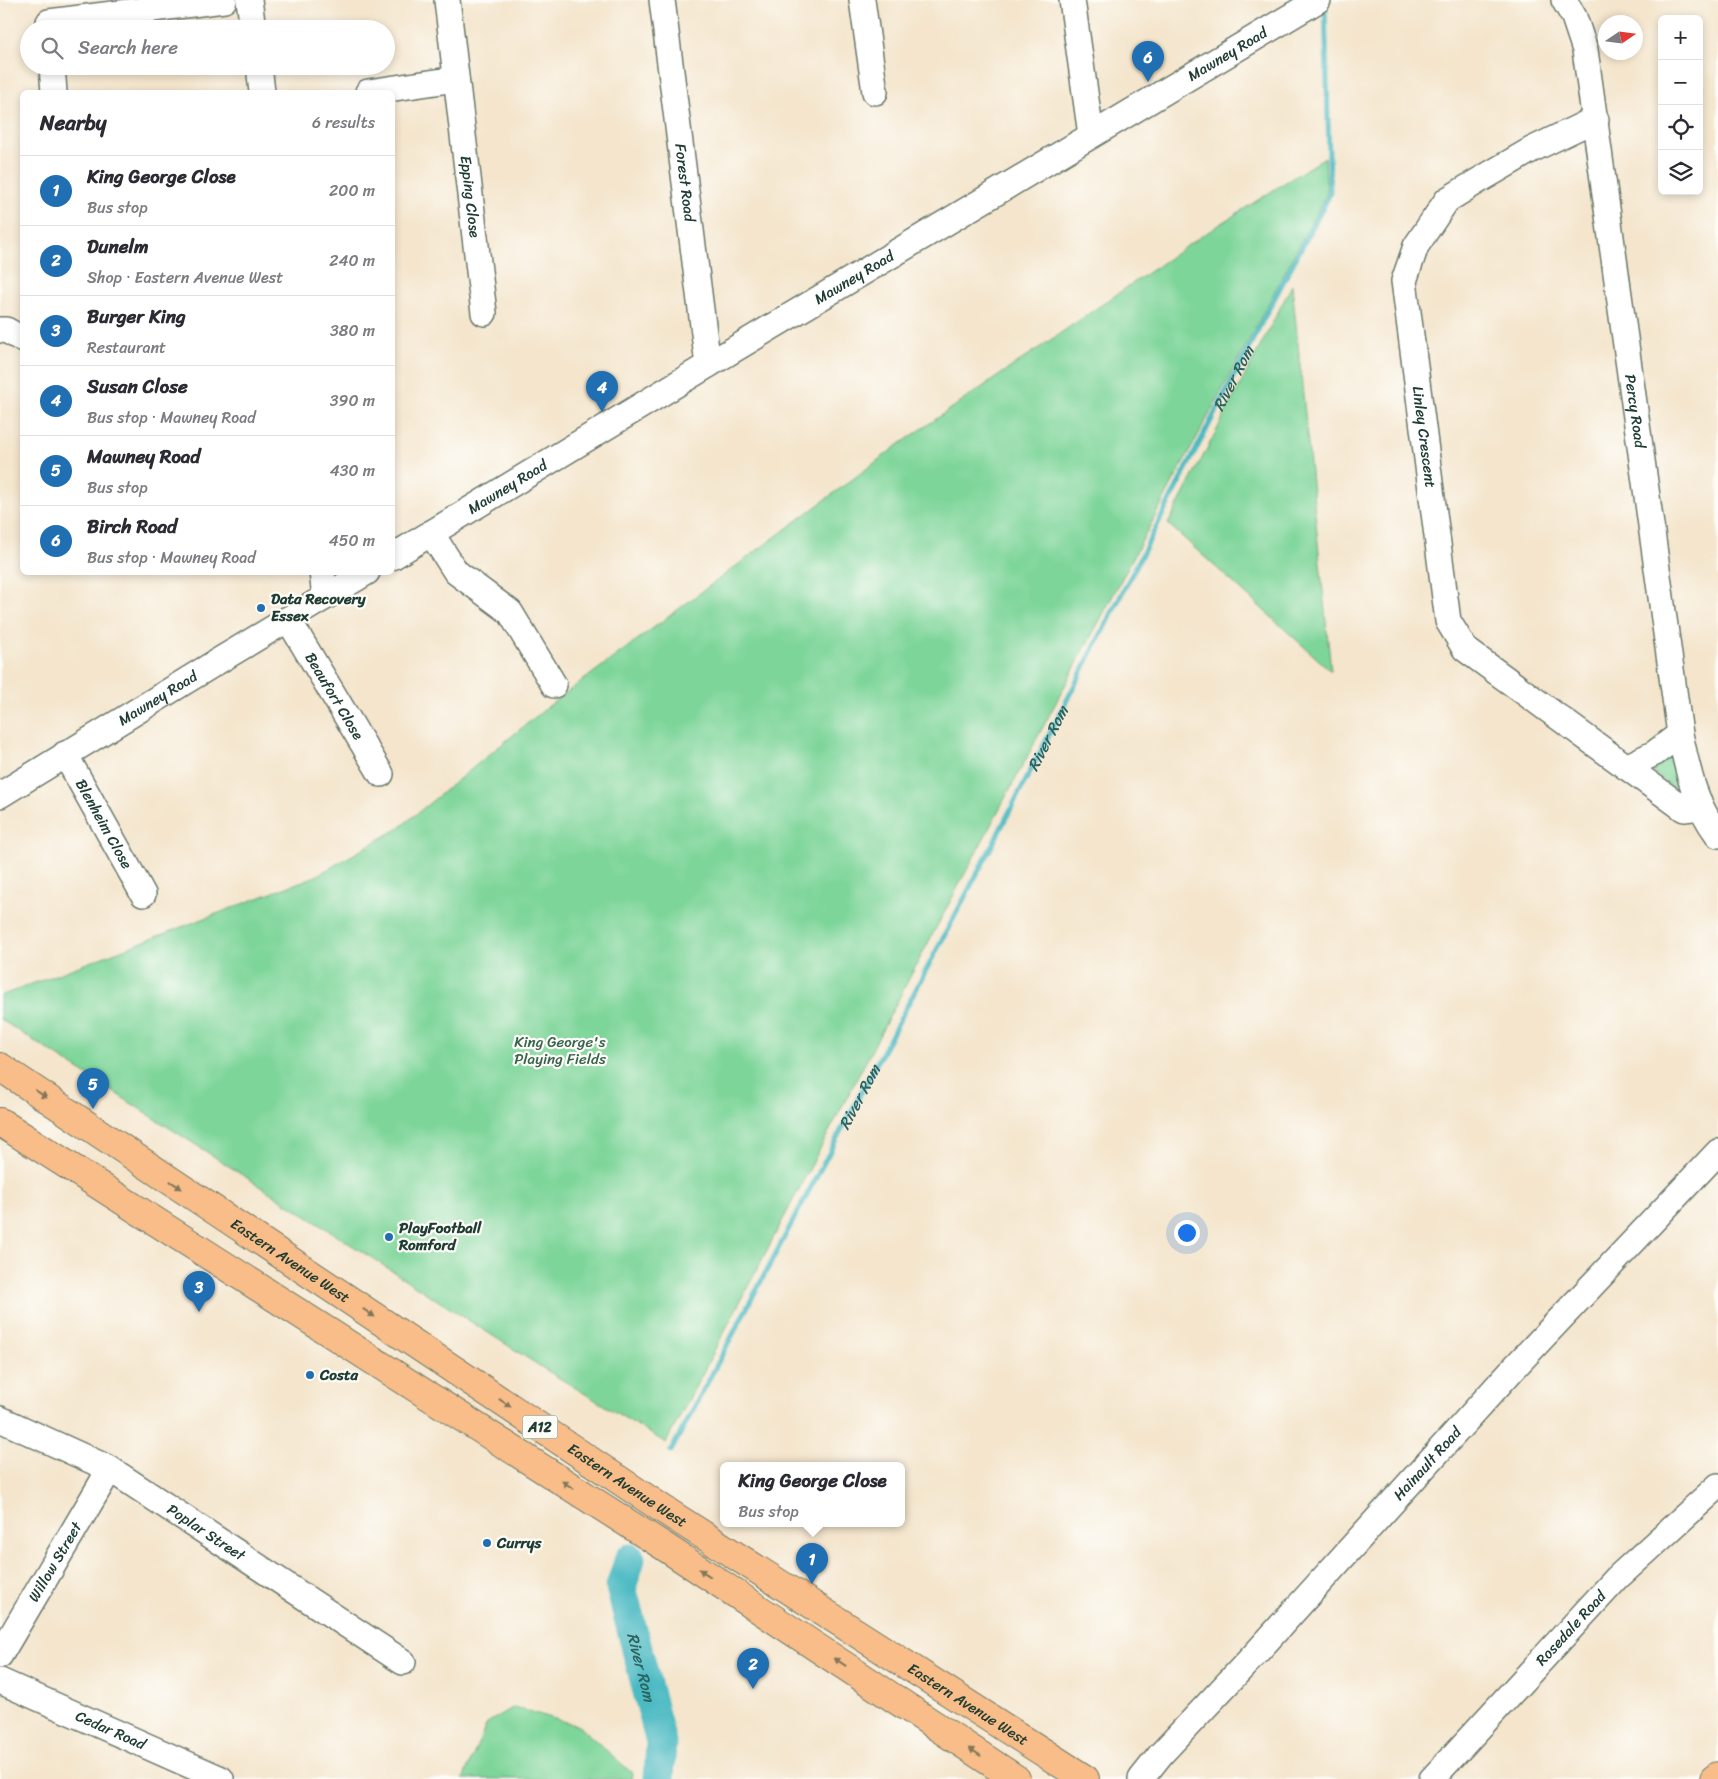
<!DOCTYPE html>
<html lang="en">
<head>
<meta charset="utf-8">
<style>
  :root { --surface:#fff; --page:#f7f7f7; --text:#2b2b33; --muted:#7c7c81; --line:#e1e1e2; --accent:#1f6fb2 }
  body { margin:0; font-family:Sriracha,sans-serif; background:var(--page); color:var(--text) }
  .controls { position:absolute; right:15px; top:15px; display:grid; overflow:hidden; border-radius:8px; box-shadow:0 2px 8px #0003 }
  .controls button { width:45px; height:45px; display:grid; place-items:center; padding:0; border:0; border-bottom:1px solid var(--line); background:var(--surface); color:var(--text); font:25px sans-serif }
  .compass { position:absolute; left:1598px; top:15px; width:45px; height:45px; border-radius:50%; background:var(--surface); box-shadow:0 2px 8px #0003; rotate:77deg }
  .you { position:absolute; left:1186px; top:1232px; width:18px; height:18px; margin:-12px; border:4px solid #fff; border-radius:50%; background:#1a73e8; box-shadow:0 0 0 8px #1a73e833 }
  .badge { display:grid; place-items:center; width:32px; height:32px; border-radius:50%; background:var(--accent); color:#fff; font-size:16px; font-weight:700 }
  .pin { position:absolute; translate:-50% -41px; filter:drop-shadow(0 1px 2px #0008) }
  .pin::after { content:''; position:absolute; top:26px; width:18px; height:15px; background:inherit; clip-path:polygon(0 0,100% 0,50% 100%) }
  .popup { position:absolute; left:720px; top:1462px; width:185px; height:65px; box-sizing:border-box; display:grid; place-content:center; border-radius:8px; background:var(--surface); filter:drop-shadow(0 1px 4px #0005); font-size:16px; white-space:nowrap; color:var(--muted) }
  .popup b { font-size:19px; color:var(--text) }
  .popup::after { content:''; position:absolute; left:50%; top:100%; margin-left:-10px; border:10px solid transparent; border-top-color:var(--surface) }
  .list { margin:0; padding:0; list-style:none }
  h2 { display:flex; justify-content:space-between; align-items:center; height:65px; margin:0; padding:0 20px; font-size:21px }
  h2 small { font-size:16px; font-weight:400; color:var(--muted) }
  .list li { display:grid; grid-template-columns:32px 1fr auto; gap:15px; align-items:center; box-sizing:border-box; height:70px; padding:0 20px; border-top:1px solid var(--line) }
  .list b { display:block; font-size:19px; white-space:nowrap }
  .list p { margin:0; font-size:16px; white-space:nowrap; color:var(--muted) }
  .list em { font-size:16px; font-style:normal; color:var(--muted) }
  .icon { flex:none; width:28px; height:28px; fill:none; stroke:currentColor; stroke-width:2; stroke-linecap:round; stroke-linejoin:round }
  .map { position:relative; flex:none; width:1718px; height:1779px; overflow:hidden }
  .search { position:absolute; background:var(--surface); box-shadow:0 2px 8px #0003; left:20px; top:20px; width:375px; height:55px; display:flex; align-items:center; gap:12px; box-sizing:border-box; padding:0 18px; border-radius:28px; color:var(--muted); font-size:19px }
  .panel { position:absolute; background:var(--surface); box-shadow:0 2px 8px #0003; left:20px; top:90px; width:375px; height:485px; border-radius:8px }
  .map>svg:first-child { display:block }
</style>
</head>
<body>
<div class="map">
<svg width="1718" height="1779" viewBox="0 0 1718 1779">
  <rect width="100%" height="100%" fill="#fdfcf7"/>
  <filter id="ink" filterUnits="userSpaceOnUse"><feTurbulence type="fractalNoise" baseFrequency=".02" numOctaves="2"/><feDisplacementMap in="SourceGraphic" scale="10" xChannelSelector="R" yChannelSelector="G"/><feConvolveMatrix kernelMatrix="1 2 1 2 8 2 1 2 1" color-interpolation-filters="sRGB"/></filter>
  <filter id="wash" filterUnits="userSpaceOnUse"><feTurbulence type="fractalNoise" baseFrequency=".0096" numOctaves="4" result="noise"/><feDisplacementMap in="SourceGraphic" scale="20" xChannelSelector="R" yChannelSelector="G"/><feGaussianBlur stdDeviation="1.12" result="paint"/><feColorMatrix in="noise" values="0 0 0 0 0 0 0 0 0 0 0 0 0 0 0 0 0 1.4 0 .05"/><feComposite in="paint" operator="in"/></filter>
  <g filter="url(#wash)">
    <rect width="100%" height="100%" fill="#f4e5cc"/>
    <path fill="#7ed59a" stroke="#4e8967" d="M1325 157 1327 193 910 977 666 1443 546 1370 0 1019V996L316 876 399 828 550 705 897 446 1194 241Z
      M1292 285 1331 671 1168 524Z
      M1671 756 1682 790 1680 794 1649 769Z
      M514 1707 579 1726 632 1773 631 1779H463L487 1723Z"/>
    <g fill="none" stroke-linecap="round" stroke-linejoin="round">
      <path stroke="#4bbac3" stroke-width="5" id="s1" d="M671 1451 985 859 1265 316 1330 194 1325 5"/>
      <path stroke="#4bbac3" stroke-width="31" id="s2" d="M630 1559 621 1587 661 1742 659 1779"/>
    </g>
  </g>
  <g filter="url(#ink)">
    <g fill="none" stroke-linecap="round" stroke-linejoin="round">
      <defs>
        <g id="minor">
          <path d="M249 0 253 29"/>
          <path id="s3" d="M447 0 484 313"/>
          <path id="s4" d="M662 0 708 365"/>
          <path d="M862 0 875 92"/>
          <path d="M1072 0 1091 135"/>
          <path id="s5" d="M1564 0 1574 17 1585 50 1680 734C1688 771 1694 803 1718 835"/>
          <path d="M49 22 224 0"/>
          <path d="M52 66 54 92"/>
          <path d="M259 66 262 92"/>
          <path d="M368 92 456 79"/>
          <path id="s6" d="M1596 120 1587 123 1531 150 1478 181 1447 200 1416 246 1404 281 1448 621 1465 649 1684 809 1700 807"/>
          <path d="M0 330H6L22 339"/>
          <path d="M431 533 456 572 510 612 554 685"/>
          <path id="s7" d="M392 557 708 365 1318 0"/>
          <path d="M322 572 325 597"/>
          <path id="s8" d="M288 619 381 774"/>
          <path id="s9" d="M65 754 143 894"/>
          <path d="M1626 767 1655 753 1680 734"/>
          <path id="s10" d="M0 795 220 660 367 572"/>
          <path id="s11" d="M0 1419 110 1469 403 1662"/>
          <path id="s12" d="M0 1655 110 1469"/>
          <path id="s13" d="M0 1681 221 1779"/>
          <path id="s14" d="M1141 1779 1161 1754 1257 1652 1511 1371 1718 1152"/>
          <path id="s15" d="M1432 1779 1617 1578 1718 1486"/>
        </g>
        <path id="major" d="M1714 1779 1718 1776"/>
        <g id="highway">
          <path id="s16" d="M0 1067 661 1508 1085 1779"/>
          <path d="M0 1122 665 1547 1016 1779"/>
        </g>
      </defs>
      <use href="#minor" stroke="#6a7869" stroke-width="28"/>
      <use href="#major" stroke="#6a7869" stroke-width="30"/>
      <use href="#highway" stroke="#6a7869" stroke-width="30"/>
      <use href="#minor" stroke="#fff" stroke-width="25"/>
      <use href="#major" stroke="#f8bd88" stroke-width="28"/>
      <use href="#highway" stroke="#f8bd88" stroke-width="28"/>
    </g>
    <defs><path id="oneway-solid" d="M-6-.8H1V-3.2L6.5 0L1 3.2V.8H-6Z" transform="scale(1.25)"/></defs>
    <g fill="#81775a">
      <use href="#oneway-solid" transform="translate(41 1094) rotate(34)"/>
      <use href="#oneway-solid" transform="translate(176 1185) rotate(34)"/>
      <use href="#oneway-solid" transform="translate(369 1313) rotate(34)"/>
      <use href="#oneway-solid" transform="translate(505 1403) rotate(34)"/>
      <use href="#oneway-solid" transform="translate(568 1485) rotate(-147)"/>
      <use href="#oneway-solid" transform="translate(705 1573) rotate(-147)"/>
      <use href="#oneway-solid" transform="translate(840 1662) rotate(-146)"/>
      <use href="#oneway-solid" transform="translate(975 1752) rotate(-146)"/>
    </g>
  </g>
  <g fill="#1f6fb2" stroke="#fdfcf7" stroke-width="2">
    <circle cx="261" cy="608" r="5"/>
    <circle cx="389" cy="1237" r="5"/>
    <circle cx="310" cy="1375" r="5"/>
    <circle cx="487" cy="1543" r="5"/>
  </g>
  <g text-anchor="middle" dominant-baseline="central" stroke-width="4.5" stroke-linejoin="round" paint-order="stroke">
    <rect fill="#fdfcf7" stroke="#62766e" stroke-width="1" x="522.5" y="1415.5" width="35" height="23" rx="4"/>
    <g font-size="14" font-weight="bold" fill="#1f3d34">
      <text x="540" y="1427">A12</text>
    </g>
    <g font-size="15" fill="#1f3d34" stroke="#fdfcf7">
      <text stroke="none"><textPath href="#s7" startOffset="975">Mawney Road</textPath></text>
      <text stroke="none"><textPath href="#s4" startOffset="184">Forest Road</textPath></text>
      <text stroke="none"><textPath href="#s3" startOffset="198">Epping Close</textPath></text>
      <text stroke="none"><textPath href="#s7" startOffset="540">Mawney Road</textPath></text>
      <text stroke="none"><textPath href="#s5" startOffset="419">Percy Road</textPath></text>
      <text stroke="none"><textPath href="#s6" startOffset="419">Linley Crescent</textPath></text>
      <text stroke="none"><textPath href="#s7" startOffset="135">Mawney Road</textPath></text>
      <text stroke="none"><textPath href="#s8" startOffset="90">Beaufort Close</textPath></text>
      <text stroke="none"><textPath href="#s10" startOffset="185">Mawney Road</textPath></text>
      <text stroke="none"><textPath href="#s9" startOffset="80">Blenheim Close</textPath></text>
      <text stroke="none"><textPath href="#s16" startOffset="349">Eastern Avenue West</textPath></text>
      <text stroke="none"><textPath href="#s14" startOffset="426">Hainault Road</textPath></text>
      <text stroke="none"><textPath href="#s16" startOffset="754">Eastern Avenue West</textPath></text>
      <text stroke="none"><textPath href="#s11" startOffset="236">Poplar Street</textPath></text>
      <text stroke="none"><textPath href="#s12" startOffset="108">Willow Street</textPath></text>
      <text stroke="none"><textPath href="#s15" startOffset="205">Rosedale Road</textPath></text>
      <text stroke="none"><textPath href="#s16" startOffset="1159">Eastern Avenue West</textPath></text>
      <text stroke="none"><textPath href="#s13" startOffset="121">Cedar Road</textPath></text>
    </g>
    <g font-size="15" font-weight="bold" fill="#1f3d34" stroke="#fdfcf7" text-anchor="start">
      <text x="271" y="599">Data Recovery<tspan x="271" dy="17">Essex</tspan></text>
      <text x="399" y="1228">PlayFootball<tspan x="399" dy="17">Romford</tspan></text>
      <text x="320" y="1375">Costa</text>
      <text x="497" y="1543">Currys</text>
    </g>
    <g font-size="15" fill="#37634e" stroke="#fdfcf7">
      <text x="560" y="1042">King George's<tspan x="560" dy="17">Playing Fields</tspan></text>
    </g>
    <g font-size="16" font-style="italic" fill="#2c625f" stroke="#fdfcf7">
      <text stroke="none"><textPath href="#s1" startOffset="1211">River Rom</textPath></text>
      <text stroke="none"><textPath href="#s1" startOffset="806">River Rom</textPath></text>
      <text stroke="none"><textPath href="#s1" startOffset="401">River Rom</textPath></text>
      <text stroke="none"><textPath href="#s2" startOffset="112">River Rom</textPath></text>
    </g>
  </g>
</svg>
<div class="controls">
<button>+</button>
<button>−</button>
<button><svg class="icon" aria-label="locate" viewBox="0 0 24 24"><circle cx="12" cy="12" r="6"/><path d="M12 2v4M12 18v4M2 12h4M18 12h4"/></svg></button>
<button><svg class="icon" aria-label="layers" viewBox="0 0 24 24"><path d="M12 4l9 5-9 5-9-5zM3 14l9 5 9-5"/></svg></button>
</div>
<svg class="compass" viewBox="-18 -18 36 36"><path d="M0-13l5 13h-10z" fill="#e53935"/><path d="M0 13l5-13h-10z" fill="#7c7c81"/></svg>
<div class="you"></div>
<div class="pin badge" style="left:812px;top:1584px">1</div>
<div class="popup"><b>King George Close</b>Bus stop</div>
<div class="pin badge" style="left:753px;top:1689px">2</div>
<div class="pin badge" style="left:199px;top:1312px">3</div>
<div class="pin badge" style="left:602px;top:412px">4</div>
<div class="pin badge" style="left:93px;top:1109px">5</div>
<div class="pin badge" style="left:1148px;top:82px">6</div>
<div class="search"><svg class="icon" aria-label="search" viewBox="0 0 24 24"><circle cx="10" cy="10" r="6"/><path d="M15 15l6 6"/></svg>Search here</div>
<section class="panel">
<h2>Nearby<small>6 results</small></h2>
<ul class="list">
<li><span class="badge">1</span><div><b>King George Close</b><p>Bus stop</p></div><em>200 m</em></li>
<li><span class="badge">2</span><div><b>Dunelm</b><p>Shop · Eastern Avenue West</p></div><em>240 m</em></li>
<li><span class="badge">3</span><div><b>Burger King</b><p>Restaurant</p></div><em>380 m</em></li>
<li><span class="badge">4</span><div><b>Susan Close</b><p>Bus stop · Mawney Road</p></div><em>390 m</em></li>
<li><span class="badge">5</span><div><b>Mawney Road</b><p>Bus stop</p></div><em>430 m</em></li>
<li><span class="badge">6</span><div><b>Birch Road</b><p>Bus stop · Mawney Road</p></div><em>450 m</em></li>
</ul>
</section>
</div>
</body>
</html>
